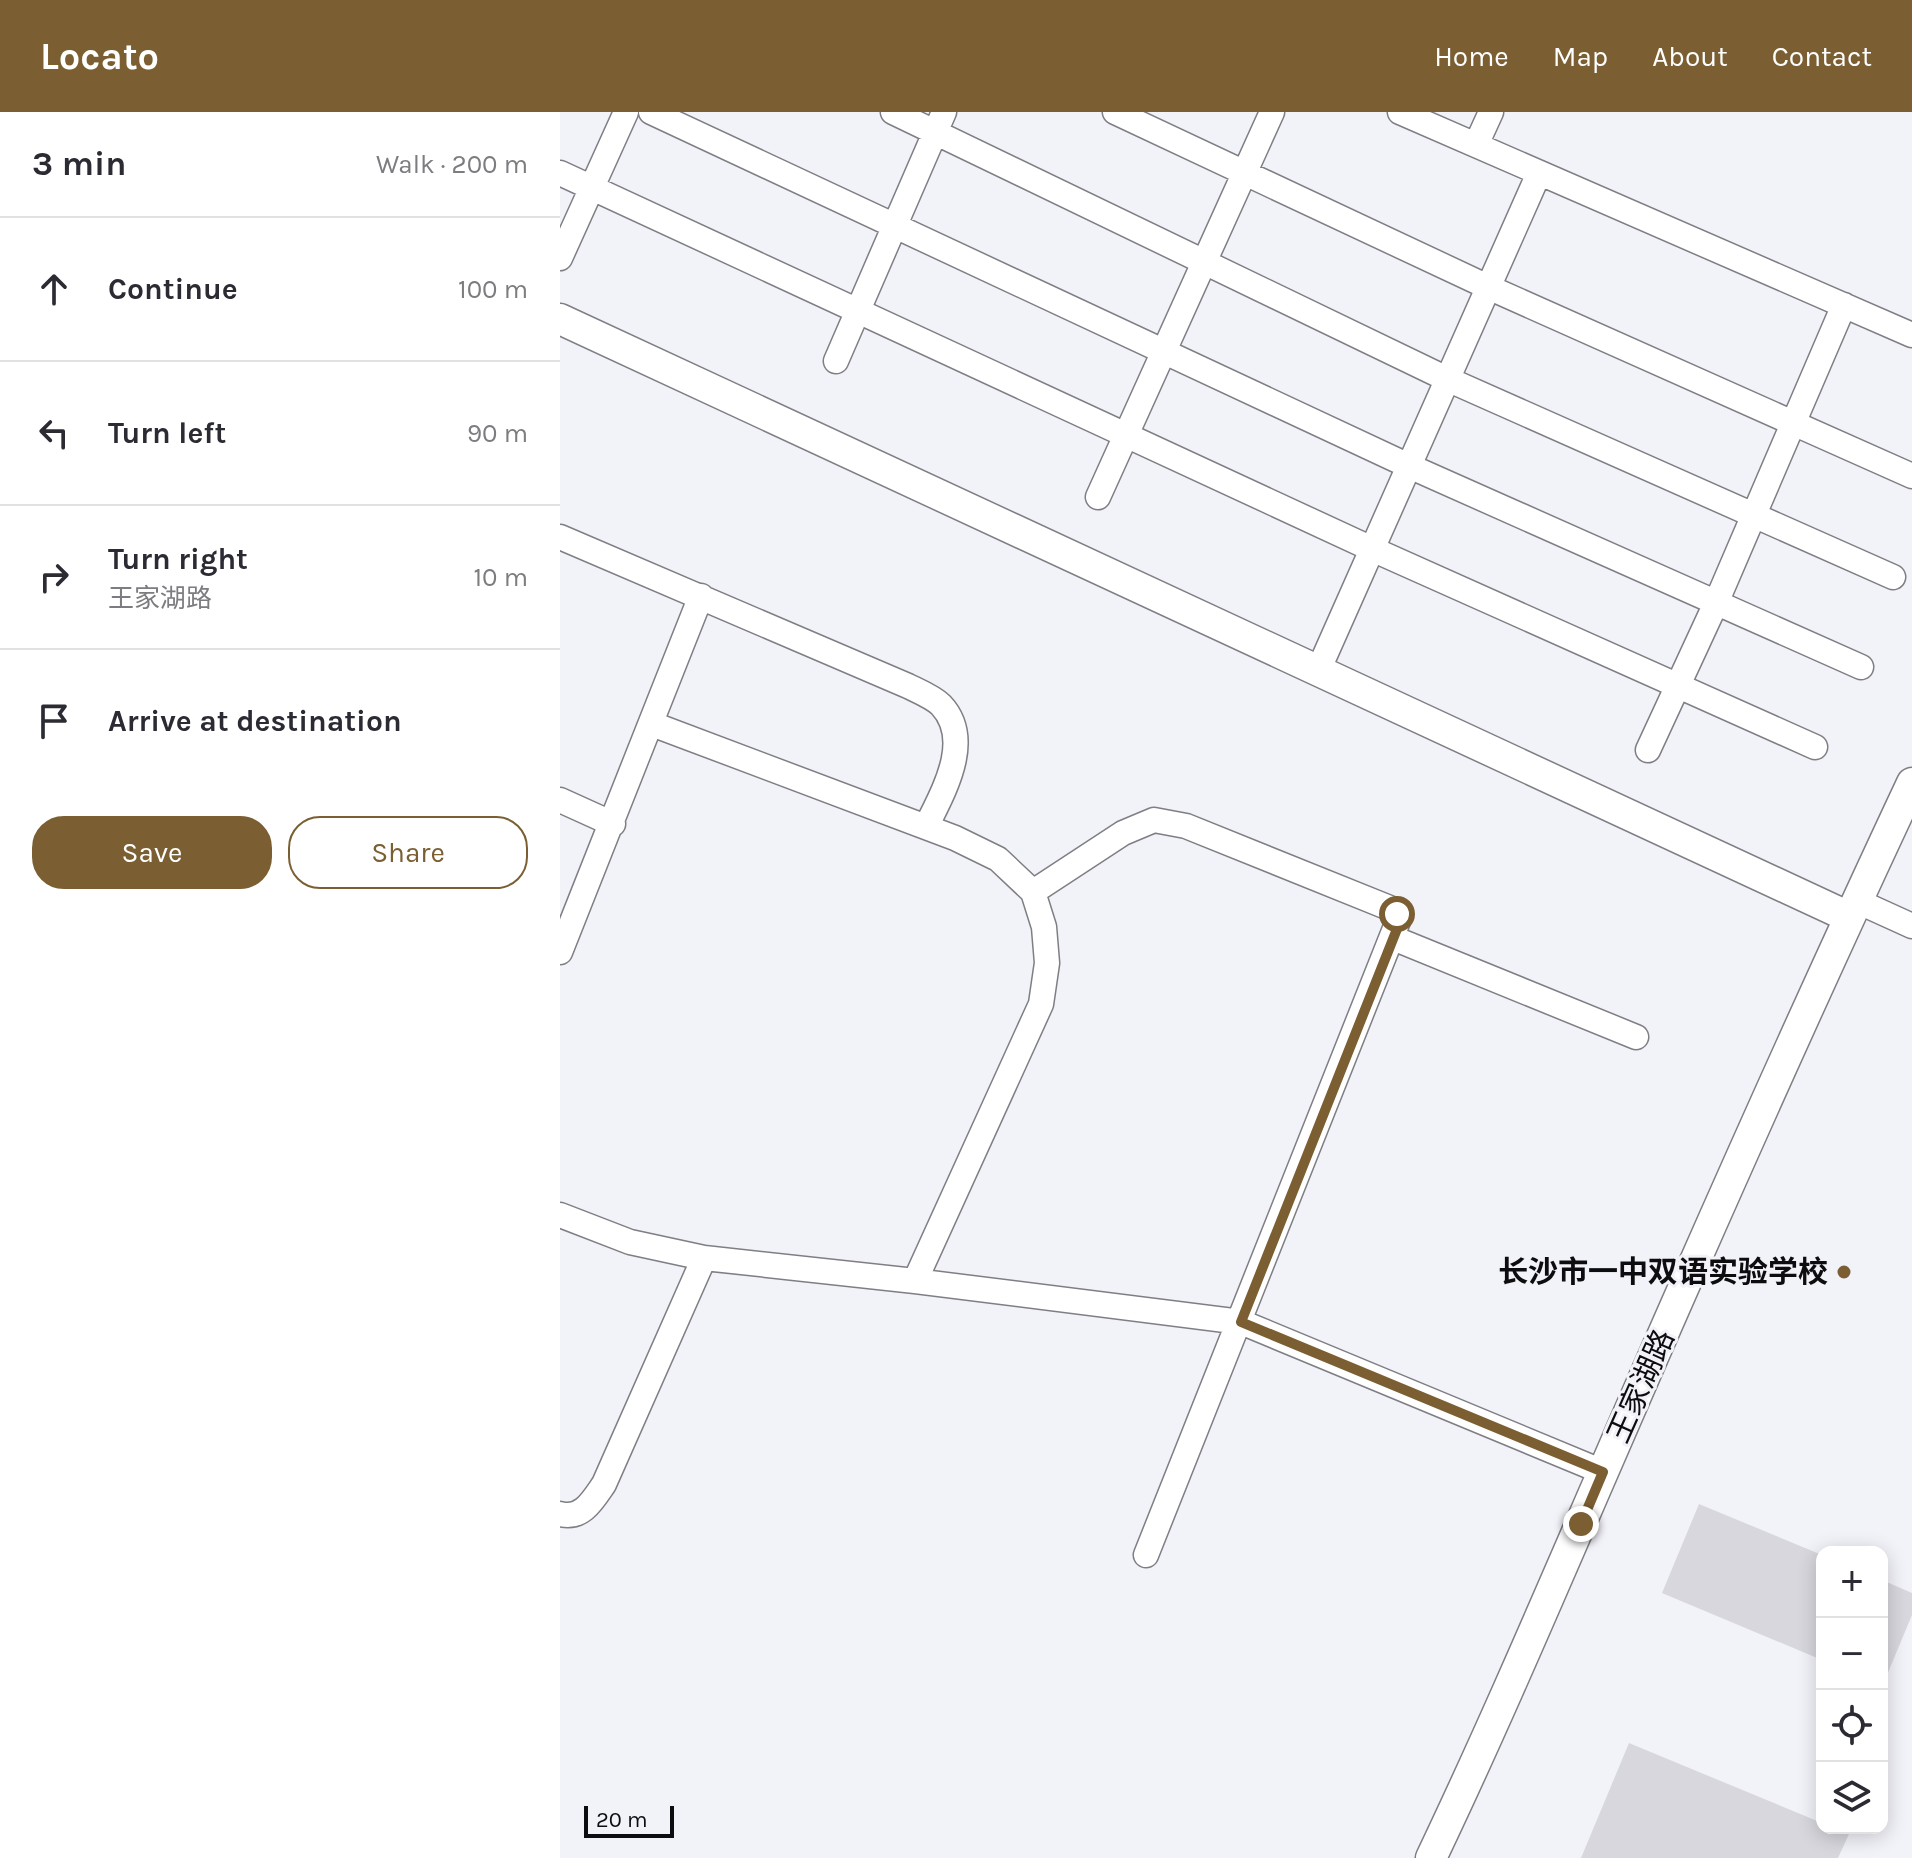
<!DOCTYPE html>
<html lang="en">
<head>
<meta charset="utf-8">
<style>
  :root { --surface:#fff; --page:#f2f2f3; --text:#2b2b33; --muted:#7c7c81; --line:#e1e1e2; --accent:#7b5f32 }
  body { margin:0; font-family:Karla,"Noto Sans SC",sans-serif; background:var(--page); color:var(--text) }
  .controls { position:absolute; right:24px; bottom:24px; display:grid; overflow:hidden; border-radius:16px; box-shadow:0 4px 20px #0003 }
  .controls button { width:72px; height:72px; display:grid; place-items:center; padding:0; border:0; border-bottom:2px solid var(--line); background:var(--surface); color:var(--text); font:40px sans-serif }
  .scale { position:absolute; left:24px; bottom:20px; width:90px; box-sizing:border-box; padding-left:8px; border:4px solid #0d0d0f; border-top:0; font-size:22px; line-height:28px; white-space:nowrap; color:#0d0d0f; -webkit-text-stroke:6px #f2f2f9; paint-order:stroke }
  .stop { position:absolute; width:24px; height:24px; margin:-18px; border:6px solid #7b5f32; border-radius:50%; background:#fff }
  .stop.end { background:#7b5f32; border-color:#fff; box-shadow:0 2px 8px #0008 }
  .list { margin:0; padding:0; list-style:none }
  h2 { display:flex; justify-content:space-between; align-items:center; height:104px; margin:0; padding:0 32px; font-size:34px }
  h2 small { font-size:26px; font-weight:400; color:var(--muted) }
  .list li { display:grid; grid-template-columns:52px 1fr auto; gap:24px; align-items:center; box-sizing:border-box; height:144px; padding:0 32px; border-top:2px solid var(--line) }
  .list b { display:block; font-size:30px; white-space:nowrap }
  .list p { margin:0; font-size:26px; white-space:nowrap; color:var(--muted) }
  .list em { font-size:26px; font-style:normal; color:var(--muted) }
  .actions { display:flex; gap:16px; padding:24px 32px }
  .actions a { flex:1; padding:18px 0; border:2px solid var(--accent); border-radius:32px; text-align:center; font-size:28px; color:var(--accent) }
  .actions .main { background:var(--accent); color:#fff }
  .icon { flex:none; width:44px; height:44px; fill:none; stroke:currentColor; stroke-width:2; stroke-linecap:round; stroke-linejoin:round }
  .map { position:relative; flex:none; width:1352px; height:1746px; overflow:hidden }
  header { display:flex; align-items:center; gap:48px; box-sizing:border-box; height:112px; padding:0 40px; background:var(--accent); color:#fff }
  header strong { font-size:38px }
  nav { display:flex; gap:44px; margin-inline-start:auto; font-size:28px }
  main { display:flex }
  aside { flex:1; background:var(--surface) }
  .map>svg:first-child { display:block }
</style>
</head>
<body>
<header>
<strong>Locato</strong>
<nav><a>Home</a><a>Map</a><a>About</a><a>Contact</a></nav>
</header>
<main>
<aside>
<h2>3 min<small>Walk · 200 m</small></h2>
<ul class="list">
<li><svg class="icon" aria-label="ahead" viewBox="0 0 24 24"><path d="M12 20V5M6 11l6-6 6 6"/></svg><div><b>Continue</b></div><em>100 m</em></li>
<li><svg class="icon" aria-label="left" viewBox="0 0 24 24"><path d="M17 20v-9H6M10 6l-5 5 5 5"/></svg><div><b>Turn left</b></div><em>90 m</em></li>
<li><svg class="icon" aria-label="right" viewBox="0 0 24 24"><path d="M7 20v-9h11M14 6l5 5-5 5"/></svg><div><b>Turn right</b><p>王家湖路</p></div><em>10 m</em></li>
<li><svg class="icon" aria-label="arrive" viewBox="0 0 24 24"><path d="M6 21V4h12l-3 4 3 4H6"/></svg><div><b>Arrive at destination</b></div></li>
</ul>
<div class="actions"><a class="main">Save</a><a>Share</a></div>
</aside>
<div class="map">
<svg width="1352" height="1746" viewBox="0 0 1352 1746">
  <rect width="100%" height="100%" fill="#f2f2f9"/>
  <path fill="#d7d7dd" d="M1139 1392 1262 1443V1548L1102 1481Z
    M1322 1468 1352 1481V1503L1322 1575Z
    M1069 1631 1262 1711V1716H1275L1289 1722 1278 1746H1021Z"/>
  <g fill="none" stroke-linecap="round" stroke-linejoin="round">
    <defs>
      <path id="minor" d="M91 0 849 354 1301 555
        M333 0 887 267 1333 465
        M555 0 928 175 1352 364
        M840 0 1352 223
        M916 33 931 0
        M0 61 812 437 1255 635
        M0 146 66 0
        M276 249 384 0
        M538 385 712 0
        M0 425 348 574C358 579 373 585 381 593 414 628 383 680 366 715
        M758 559 979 61
        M92 612 395 726 438 747 473 780 484 815 487 851 481 892 355 1169
        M1088 638 1156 491 1284 193
        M0 688 53 712
        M473 780 563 721 594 708 626 714 832 797 837 802 838 809 586 1443
        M1297 789 1352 814
        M833 826 1076 925
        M0 840 141 484
        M0 1103 70 1130 144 1146 355 1169 681 1210 1043 1360
        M0 1402C22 1408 33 1388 44 1372L144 1146"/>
      <path id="tertiary" d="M0 207 1289 805
        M871 1746C932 1618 987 1489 1043 1360 1143 1129 1245 899 1352 671"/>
    </defs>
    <use href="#minor" stroke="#7e7e84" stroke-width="27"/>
    <use href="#tertiary" stroke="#7e7e84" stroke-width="33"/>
    <use href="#minor" stroke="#fff" stroke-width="24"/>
    <use href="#tertiary" stroke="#fff" stroke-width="30"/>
  </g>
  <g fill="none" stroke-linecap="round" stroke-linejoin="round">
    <path stroke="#7b5f32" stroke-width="10" d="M837 802V817L681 1210 1043 1360 1021 1412"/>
  </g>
  <circle fill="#7b5f32" stroke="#f2f2f9" stroke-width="3" cx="1284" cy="1160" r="8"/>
  <g text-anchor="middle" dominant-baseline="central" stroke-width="6" stroke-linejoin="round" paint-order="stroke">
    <g font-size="30" font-weight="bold" fill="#0d0d0f" stroke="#f2f2f9" text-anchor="end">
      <text x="1268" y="1160">长沙市一中双语实验学校</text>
    </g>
    <g font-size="30" fill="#0d0d0f" stroke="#f2f2f9">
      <text transform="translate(1081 1274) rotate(-66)">王家湖路</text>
    </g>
  </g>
</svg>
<div class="controls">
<button>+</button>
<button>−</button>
<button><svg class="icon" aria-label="locate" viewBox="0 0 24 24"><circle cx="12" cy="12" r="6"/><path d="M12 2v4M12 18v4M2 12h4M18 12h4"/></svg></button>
<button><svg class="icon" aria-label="layers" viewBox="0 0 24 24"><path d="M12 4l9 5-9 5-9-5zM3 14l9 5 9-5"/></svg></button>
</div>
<div class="scale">20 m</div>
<div class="stop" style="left:837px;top:802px"></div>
<div class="stop end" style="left:1021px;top:1412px"></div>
</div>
</main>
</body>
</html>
